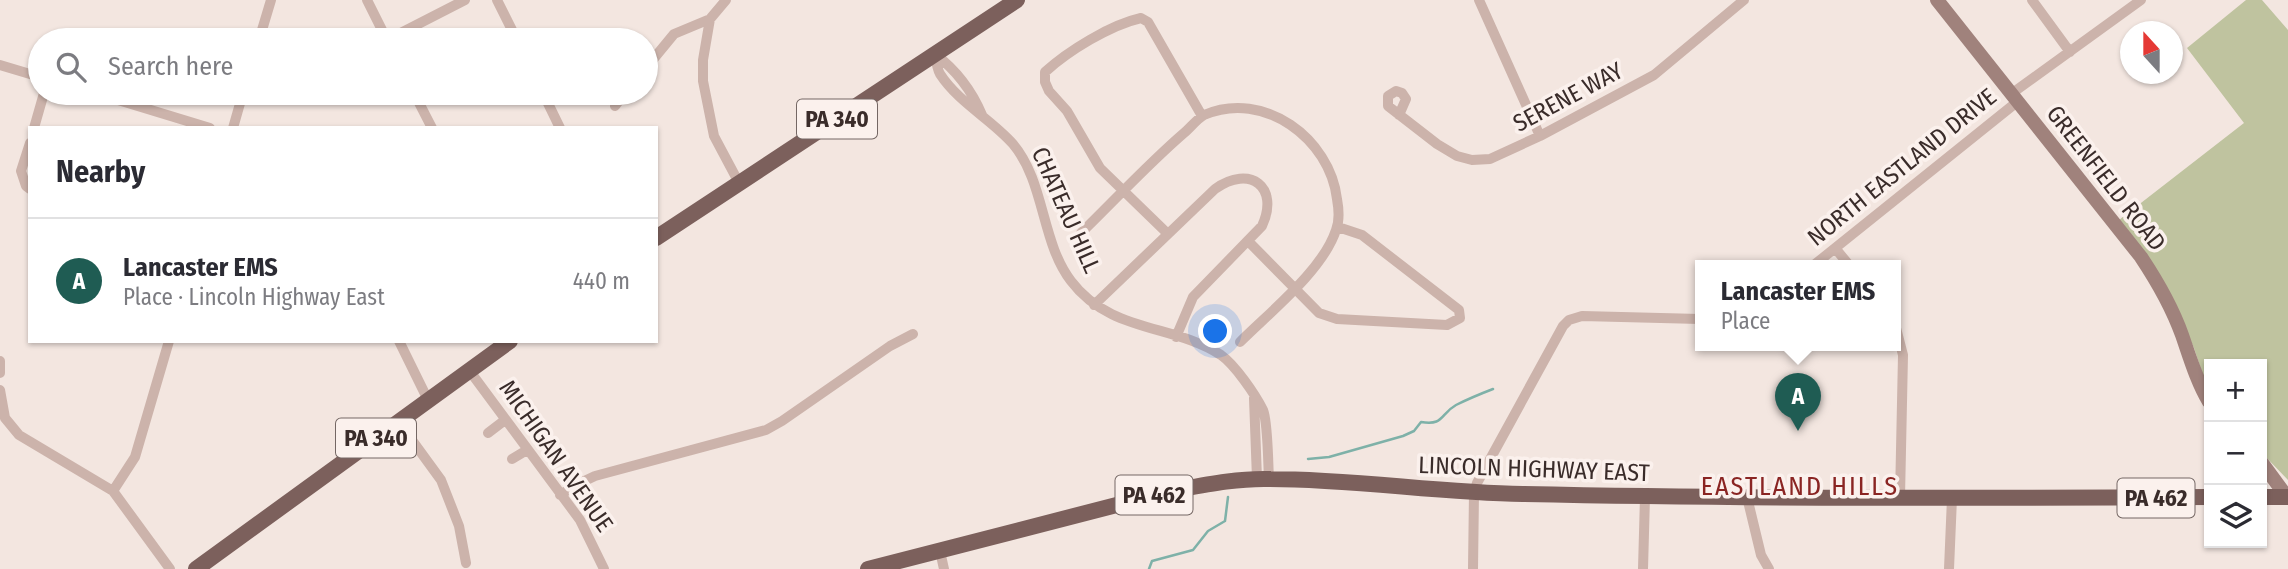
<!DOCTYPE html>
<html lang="en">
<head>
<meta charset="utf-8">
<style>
  :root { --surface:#fff; --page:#f2f2f3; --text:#2b2b33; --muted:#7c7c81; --line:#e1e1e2; --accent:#1f5c53 }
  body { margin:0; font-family:"Fira Sans Condensed",sans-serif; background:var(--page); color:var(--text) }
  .controls { position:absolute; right:21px; bottom:21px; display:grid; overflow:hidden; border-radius:0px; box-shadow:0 2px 5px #0004 }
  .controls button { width:63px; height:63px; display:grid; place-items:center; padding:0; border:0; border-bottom:2px solid var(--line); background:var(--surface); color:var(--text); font:35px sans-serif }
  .compass { position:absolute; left:2120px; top:21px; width:63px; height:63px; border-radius:50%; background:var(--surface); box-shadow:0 2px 5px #0004; rotate:339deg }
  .you { position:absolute; left:1216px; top:332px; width:24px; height:24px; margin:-18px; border:5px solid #fff; border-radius:50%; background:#1a73e8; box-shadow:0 0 0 10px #1a73e833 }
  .badge { display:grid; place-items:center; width:46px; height:46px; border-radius:50%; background:var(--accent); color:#fff; font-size:23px; font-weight:700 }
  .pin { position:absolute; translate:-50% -58px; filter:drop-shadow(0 2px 4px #0008) }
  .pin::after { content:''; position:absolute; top:37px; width:24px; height:21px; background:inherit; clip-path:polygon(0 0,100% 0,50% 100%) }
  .popup { position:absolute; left:1695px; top:260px; width:206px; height:91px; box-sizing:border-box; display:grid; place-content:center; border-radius:0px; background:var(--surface); filter:drop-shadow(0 2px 5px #0005); font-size:23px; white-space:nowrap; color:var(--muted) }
  .popup b { font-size:26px; color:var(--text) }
  .popup::after { content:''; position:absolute; left:50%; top:100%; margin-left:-14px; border:14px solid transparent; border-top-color:var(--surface) }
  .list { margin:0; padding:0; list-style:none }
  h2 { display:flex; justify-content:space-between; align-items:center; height:91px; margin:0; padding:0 28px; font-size:30px }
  h2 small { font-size:23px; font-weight:400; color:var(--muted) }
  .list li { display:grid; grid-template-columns:46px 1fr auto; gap:21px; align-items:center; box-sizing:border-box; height:126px; padding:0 28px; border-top:2px solid var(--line) }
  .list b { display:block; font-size:26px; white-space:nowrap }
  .list p { margin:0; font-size:23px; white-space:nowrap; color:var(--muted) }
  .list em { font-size:23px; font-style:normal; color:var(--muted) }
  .icon { flex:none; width:38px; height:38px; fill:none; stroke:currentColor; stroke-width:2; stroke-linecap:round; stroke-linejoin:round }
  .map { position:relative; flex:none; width:2288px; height:569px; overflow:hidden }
  .search { position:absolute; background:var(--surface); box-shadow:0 2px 5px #0004; left:28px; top:28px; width:630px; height:77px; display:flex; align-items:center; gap:18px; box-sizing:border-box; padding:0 24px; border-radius:38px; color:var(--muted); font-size:26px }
  .panel { position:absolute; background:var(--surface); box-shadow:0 2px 5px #0004; left:28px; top:126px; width:630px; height:217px; border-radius:0px }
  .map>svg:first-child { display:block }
</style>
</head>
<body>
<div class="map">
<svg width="2288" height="569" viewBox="0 0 2288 569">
  <rect width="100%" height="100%" fill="#f3e6e0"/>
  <path fill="#bfc39f" d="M2246 0H2262L2288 30V480L2262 453V364H2209V393L2194 348 2173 301 2119 220 2244 123 2187 48Z"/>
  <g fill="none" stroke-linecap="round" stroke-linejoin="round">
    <path stroke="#7eb1a8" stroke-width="2.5" d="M1308 459 1329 457 1403 436 1414 431 1421 422C1444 426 1440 414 1456 405 1468 399 1480 394 1493 389
      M1149 569 1152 561 1193 550 1208 531 1225 521 1228 497"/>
    <path stroke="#ccb3ab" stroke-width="10" d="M367 0 387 40
      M497 0 517 40
      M726 0 710 19 703 60V81L714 136 739 183
      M1479 0 1540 136
      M2032 0 2070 52
      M259 40 271 0
      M387 40 465 0
      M935 54C936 61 937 69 940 74 959 103 991 119 1013 144 1045 182 1041 242 1071 281 1110 333 1174 324 1221 355 1235 365 1255 394 1263 410 1268 422 1268 463 1269 479
      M935 54C956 70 972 91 982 115
      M0 65 40 77
      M646 68 674 34 710 19
      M95 93 210 128
      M414 93 432 128
      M543 93 560 128
      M2011 94 2141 0
      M615 106 625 93
      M1399 115 1406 99 1402 93 1396 91 1388 96V106L1437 144 1457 156 1472 160 1490 159 1540 136 1654 75 1744 0
      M34 128 44 93
      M233 128 243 93
      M30 143 21 171 26 186 30 189
      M1081 233C1115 200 1148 164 1184 133 1191 127 1197 119 1204 115 1264 89 1330 139 1337 199 1339 210 1340 220 1336 230 1323 270 1270 312 1240 342
      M1168 234 1100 168 1067 111 1049 91 1045 82V72C1068 51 1110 25 1141 18L1148 22 1202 116
      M1248 241 1319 313 1337 319 1447 325 1460 318 1459 310 1362 235 1338 227
      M1835 248 1849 265
      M1814 265 2017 102
      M1094 305 1215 189C1250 164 1280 187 1262 226L1193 297 1176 337
      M1896 328 1903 355 1900 497
      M169 341 135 457 113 491 170 569
      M399 341 428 400
      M0 361V373
      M469 370 580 520 604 569
      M0 390 5 418 19 435 113 491
      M1254 398 1257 479
      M398 421 441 480 459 526 466 563
      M488 433 505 420
      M512 459 527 450
      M560 495 578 484 595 476 766 430 782 421 890 346 913 334
      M1747 497 1761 555 1769 569
      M940 551 944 569
      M1473 569 1474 493 1477 483 1563 326 1569 320 1582 316 1700 319
      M1643 569 1645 497
      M1949 569 1952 498"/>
    <path stroke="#a0827c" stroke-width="14" d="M1937 0 2141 257C2157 281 2172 307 2182 335 2190 358 2197 382 2209 402
      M2262 463 2287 497"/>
    <path stroke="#7c605c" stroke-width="16" d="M656 238 1017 0
      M2262 497H2288
      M196 569 510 341
      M868 569 1171 491C1204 485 1237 478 1270 479 1355 479 1439 493 1523 494 1752 499 1981 498 2209 497"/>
  </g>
  <g text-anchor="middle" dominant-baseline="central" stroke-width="7" stroke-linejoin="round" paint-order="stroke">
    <g fill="#fbf1ed" stroke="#746764" stroke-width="2">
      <rect x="797" y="99.5" width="80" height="39" rx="5"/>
      <rect x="336" y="418.5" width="80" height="39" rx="5"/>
      <rect x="1115.5" y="475.5" width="77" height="39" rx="5"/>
      <rect x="2117.5" y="478.5" width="77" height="39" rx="5"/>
    </g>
    <g font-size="23" font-weight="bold" fill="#3a2c2a">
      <text x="837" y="119">PA 340</text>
      <text x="376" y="438">PA 340</text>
      <text x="1154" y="495">PA 462</text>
      <text x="2156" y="498">PA 462</text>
    </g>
    <g font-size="24" fill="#3a2c2a" stroke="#fbf1ed">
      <text transform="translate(1568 97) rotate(-28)">SERENE WAY</text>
      <text transform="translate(1902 167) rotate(-39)">NORTH EASTLAND DRIVE</text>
      <text transform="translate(2106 178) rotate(52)">GREENFIELD ROAD</text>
      <text transform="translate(1066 210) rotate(66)">CHATEAU HILL</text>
      <text transform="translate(556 456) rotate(55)">MICHIGAN AVENUE</text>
      <text transform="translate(1534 469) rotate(2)">LINCOLN HIGHWAY EAST</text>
    </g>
    <g font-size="26" letter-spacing="2" fill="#8a2523" stroke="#fbf1ed">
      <text x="1800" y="486">EASTLAND HILLS</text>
    </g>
  </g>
</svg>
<div class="controls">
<button>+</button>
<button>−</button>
<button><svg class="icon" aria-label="layers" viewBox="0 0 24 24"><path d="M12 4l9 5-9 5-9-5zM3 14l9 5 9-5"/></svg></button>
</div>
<svg class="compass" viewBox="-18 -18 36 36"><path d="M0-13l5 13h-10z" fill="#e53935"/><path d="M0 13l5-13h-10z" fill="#7c7c81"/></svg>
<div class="you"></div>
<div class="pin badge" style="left:1798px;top:431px">A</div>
<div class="popup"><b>Lancaster EMS</b>Place</div>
<div class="search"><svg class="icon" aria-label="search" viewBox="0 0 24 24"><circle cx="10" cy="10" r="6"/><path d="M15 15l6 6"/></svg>Search here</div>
<section class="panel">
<h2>Nearby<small></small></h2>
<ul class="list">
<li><span class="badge">A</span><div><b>Lancaster EMS</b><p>Place · Lincoln Highway East</p></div><em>440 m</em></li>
</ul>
</section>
</div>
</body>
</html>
